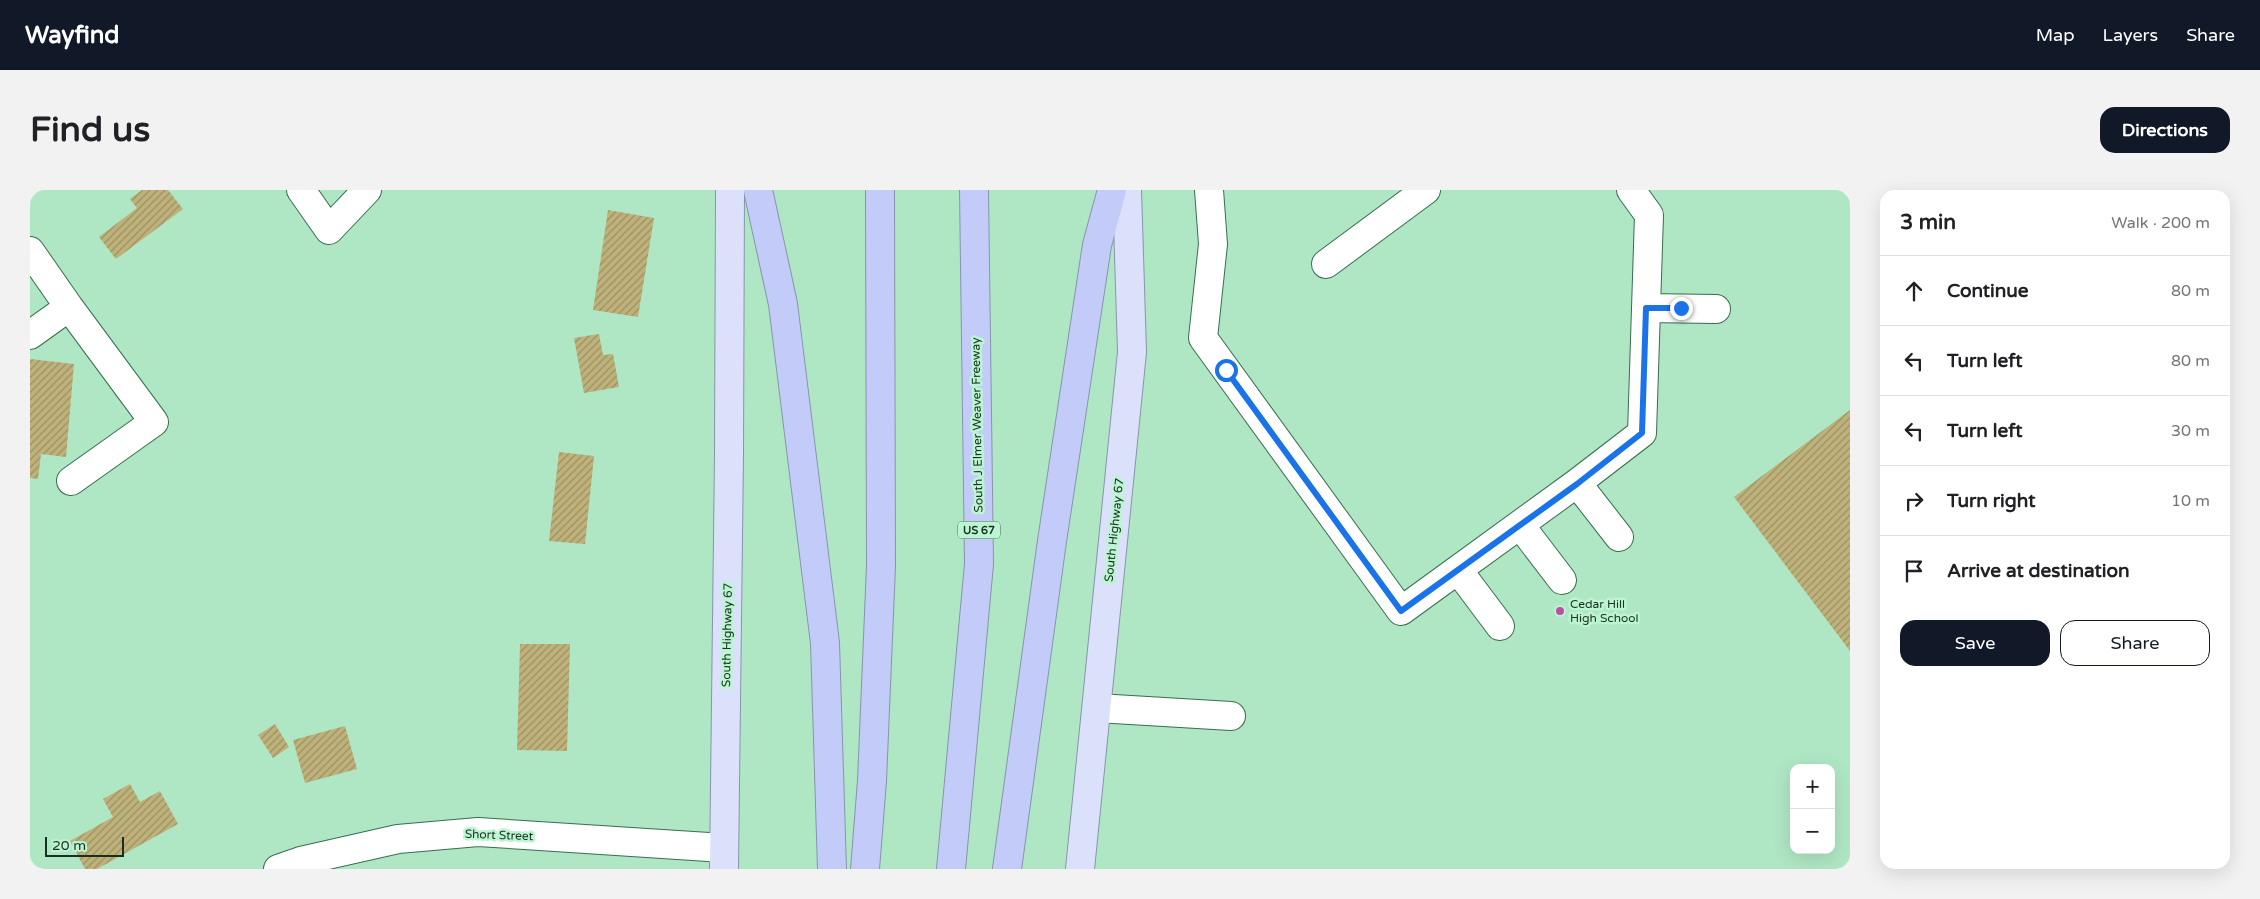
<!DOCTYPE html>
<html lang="en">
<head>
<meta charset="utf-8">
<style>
  :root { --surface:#fff; --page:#f2f2f2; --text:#202124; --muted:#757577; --line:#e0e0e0; --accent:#111827 }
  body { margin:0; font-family:"Varela Round",sans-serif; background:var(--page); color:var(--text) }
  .controls { position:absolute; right:15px; bottom:15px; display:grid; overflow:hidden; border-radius:10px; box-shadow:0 5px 20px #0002 }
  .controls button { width:45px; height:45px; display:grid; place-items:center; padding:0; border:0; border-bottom:1px solid var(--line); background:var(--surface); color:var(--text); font:25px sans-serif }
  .scale { position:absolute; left:15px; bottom:12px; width:79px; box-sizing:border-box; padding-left:5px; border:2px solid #192f22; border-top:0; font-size:14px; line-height:18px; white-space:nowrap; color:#192f22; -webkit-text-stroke:4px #bcf5d1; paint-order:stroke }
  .stop { position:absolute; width:15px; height:15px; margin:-11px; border:4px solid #1a73e8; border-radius:50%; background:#fff }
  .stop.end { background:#1a73e8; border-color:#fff; box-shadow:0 1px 5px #0008 }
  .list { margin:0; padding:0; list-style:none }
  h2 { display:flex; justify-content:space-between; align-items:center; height:65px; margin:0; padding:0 20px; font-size:21px }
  h2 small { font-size:16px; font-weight:400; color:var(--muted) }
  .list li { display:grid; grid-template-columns:32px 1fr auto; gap:15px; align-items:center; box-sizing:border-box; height:70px; padding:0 20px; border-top:1px solid var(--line) }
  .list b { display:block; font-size:19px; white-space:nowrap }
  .list em { font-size:16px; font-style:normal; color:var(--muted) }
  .actions { display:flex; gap:10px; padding:15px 20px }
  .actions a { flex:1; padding:11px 0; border:1px solid var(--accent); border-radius:15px; text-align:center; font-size:18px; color:var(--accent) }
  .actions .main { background:var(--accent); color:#fff }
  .icon { flex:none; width:28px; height:28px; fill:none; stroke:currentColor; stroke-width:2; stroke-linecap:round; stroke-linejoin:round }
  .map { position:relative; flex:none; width:1820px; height:679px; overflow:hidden; border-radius:15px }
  header { display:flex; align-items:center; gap:30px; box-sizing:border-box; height:70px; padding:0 25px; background:var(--accent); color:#fff }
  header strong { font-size:24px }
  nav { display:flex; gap:28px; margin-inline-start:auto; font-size:18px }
  .intro { display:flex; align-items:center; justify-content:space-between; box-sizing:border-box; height:120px; padding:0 30px }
  h1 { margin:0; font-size:35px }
  .button { padding:12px 22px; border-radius:15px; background:var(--accent); color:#fff; font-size:18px; font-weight:700 }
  main { display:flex; gap:30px; padding:0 30px }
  aside { flex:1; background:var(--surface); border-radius:15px; box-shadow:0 5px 20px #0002 }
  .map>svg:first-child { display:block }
</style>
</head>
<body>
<header>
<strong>Wayfind</strong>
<nav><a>Map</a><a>Layers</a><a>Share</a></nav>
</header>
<div class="intro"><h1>Find us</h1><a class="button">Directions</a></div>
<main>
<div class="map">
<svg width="1820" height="679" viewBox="0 0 1820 679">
  <defs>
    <pattern id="building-hatch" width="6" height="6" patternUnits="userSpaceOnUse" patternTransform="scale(1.25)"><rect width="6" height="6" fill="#beb17a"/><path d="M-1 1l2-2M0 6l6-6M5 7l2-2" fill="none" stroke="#9a9064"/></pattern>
  </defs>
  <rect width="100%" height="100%" fill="#afe7c4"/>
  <path fill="url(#building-hatch)" d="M112 0H138L153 19 86 69 69 47 107 18 100 9Z
    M578 20 624 28 608 127 563 120Z
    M569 144 573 165 583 164 589 197 554 203 544 148Z
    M0 169 44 174 36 267 11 264 8 289 0 288Z
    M1820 220V461L1704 307Z
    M529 262 564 266 555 354 519 351Z
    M490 454H540L537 561 487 560Z
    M245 534 259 557 243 568 228 545Z
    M315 536 327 579 275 593 263 550Z
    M100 594 110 612 130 601 148 634 67 679H55L40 651 83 627 73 609Z"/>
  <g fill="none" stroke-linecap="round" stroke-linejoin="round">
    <defs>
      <path id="minor" d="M271 0 299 40 337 0
        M1179 0 1183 54 1173 148 1371 421 1547 293
        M0 61 39 117 0 145
        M1296 74 1396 0
        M39 117 124 232 41 291
        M1617 118 1686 119
        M1490 335 1532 390
        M1589 347 1547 293 1612 243 1619 25 1601 0
        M1428 380 1470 436
        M1067 518 1201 526
        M248 679 271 671 368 649 448 642 694 658"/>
      <path id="major" d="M694 679 699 264 700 0
        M1050 679 1102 162 1097 0"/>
      <path id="highway" d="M728 0 753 114 795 453 802 679
        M835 679 842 591 851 376 850 0
        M921 679 949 374 944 0
        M977 679 1022 351 1067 55 1082 0"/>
    </defs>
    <use href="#minor" stroke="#386d4f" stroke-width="30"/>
    <use href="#major" stroke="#8894ad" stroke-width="30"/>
    <use href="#highway" stroke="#8894ad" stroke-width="30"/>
    <use href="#minor" stroke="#fff" stroke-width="28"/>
    <use href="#major" stroke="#dbe0fb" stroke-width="28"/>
    <use href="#highway" stroke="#c3cbf8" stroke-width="28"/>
  </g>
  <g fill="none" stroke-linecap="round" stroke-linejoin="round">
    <path stroke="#1a73e8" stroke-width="6" d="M1196 180 1371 421 1547 294 1612 243 1616 118H1651"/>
  </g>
  <circle fill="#bf4ca6" stroke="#bcf5d1" stroke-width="2" cx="1530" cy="421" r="5"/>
  <g text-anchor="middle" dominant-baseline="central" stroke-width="5" stroke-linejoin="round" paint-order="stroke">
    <rect fill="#bcf5d1" stroke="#4a6a56" stroke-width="1" x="928" y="331.5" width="42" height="17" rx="4"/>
    <g font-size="11" font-weight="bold" fill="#192f22">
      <text x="949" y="340">US 67</text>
    </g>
    <g font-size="12" fill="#192f22" stroke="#bcf5d1">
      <text transform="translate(947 235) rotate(-91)">South J Elmer Weaver Freeway</text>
      <text transform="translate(1084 340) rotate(-84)">South Highway 67</text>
      <text transform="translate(697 445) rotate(-89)">South Highway 67</text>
      <text transform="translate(469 645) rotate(2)">Short Street</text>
    </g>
    <g font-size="12" fill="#192f22" stroke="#bcf5d1" text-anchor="start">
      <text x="1540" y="414">Cedar Hill<tspan x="1540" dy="14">High School</tspan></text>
    </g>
  </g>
</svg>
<div class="controls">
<button>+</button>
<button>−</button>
</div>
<div class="scale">20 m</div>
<div class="stop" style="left:1196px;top:180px"></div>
<div class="stop end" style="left:1651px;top:118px"></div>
</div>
<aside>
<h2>3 min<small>Walk · 200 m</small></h2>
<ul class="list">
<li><svg class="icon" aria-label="ahead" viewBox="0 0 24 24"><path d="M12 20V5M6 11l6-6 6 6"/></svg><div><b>Continue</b></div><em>80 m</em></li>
<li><svg class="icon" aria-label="left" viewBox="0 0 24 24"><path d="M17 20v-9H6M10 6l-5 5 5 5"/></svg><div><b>Turn left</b></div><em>80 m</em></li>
<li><svg class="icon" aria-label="left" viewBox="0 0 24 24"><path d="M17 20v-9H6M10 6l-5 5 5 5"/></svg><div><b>Turn left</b></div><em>30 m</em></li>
<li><svg class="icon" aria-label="right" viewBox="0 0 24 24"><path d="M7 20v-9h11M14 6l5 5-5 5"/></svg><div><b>Turn right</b></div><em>10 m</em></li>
<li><svg class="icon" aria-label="arrive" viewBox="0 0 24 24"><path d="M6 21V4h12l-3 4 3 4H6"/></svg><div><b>Arrive at destination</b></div></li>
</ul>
<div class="actions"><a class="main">Save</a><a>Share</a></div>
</aside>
</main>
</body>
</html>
